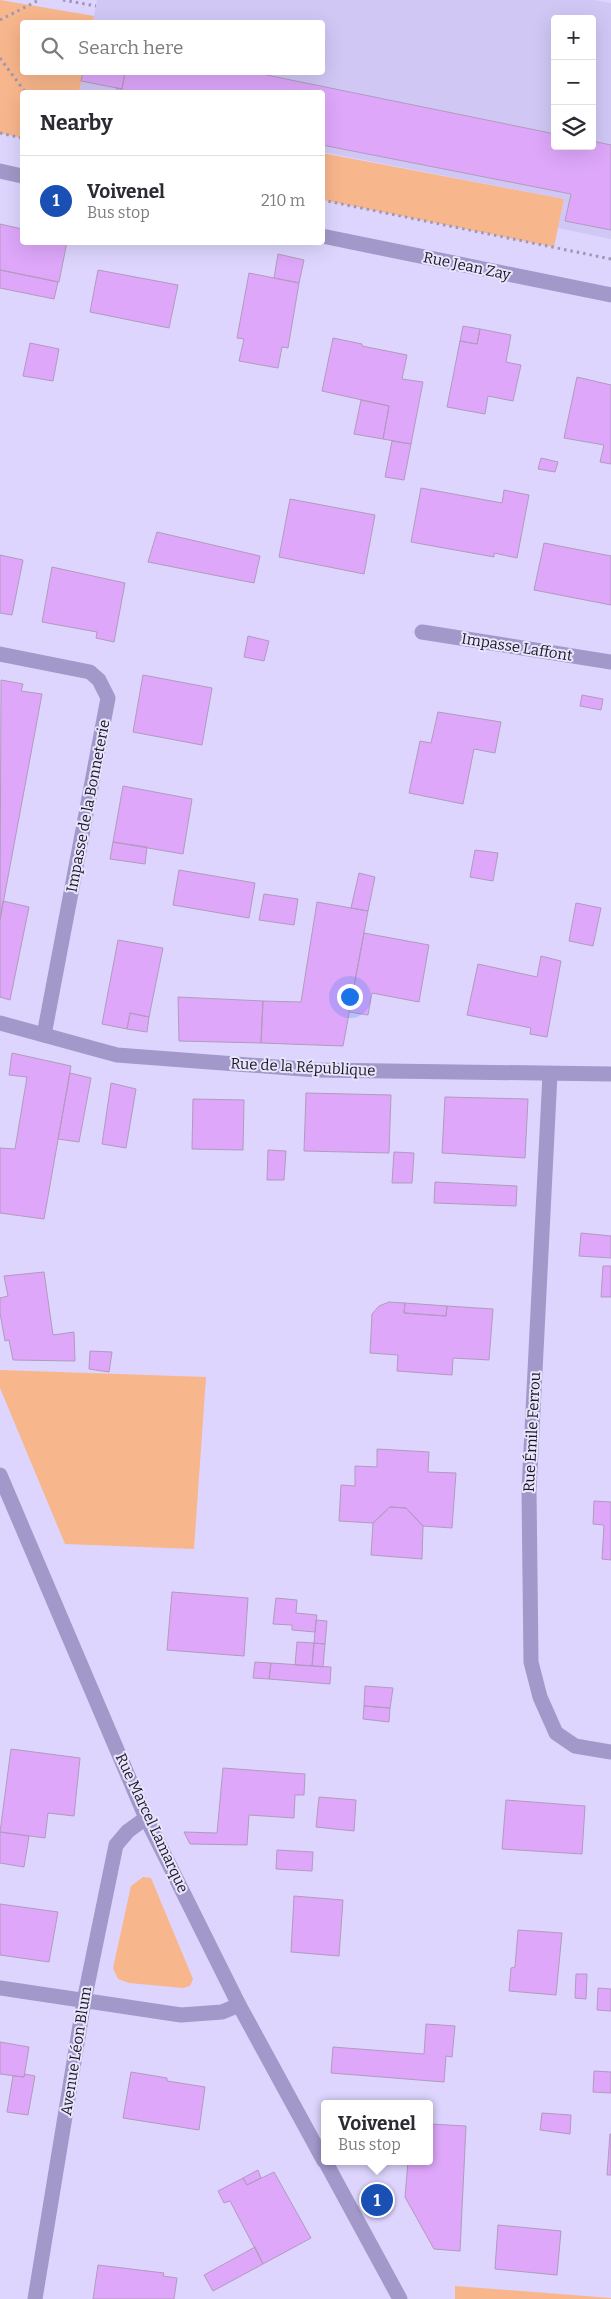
<!DOCTYPE html>
<html lang="en">
<head>
<meta charset="utf-8">
<style>
  :root { --surface:#fff; --page:#f2f2f3; --text:#2b2b33; --muted:#7c7c81; --line:#e1e1e2; --accent:#575c2a }
  body { margin:0; font-family:Bitter,serif; background:var(--page); color:var(--text) }
  .controls { position:absolute; right:15px; top:15px; display:grid; overflow:hidden; border-radius:5px; box-shadow:0 5px 20px #0002 }
  .controls button { width:45px; height:45px; display:grid; place-items:center; padding:0; border:0; border-bottom:1px solid var(--line); background:var(--surface); color:var(--text); font:25px sans-serif }
  .you { position:absolute; left:349px; top:996px; width:18px; height:18px; margin:-12px; border:4px solid #fff; border-radius:50%; background:#1a73e8; box-shadow:0 0 0 8px #1a73e833 }
  .badge { display:grid; place-items:center; width:32px; height:32px; border-radius:50%; background:var(--accent); color:#fff; font-size:16px; font-weight:700 }
  .pin { position:absolute; translate:-50% -50%; border:2px solid #fff; box-shadow:0 1px 5px #0006 }
  .popup { position:absolute; left:321px; top:2100px; width:112px; height:65px; box-sizing:border-box; display:grid; place-content:center; border-radius:5px; background:var(--surface); filter:drop-shadow(0 1px 4px #0005); font-size:16px; white-space:nowrap; color:var(--muted) }
  .popup b { font-size:19px; color:var(--text) }
  .popup::after { content:''; position:absolute; left:50%; top:100%; margin-left:-10px; border:10px solid transparent; border-top-color:var(--surface) }
  .list { margin:0; padding:0; list-style:none }
  h2 { display:flex; justify-content:space-between; align-items:center; height:65px; margin:0; padding:0 20px; font-size:21px }
  h2 small { font-size:16px; font-weight:400; color:var(--muted) }
  .list li { display:grid; grid-template-columns:32px 1fr auto; gap:15px; align-items:center; box-sizing:border-box; height:90px; padding:0 20px; border-top:1px solid var(--line) }
  .list b { display:block; font-size:19px; white-space:nowrap }
  .list p { margin:0; font-size:16px; white-space:nowrap; color:var(--muted) }
  .list em { font-size:16px; font-style:normal; color:var(--muted) }
  .icon { flex:none; width:28px; height:28px; fill:none; stroke:currentColor; stroke-width:2; stroke-linecap:round; stroke-linejoin:round }
  .map { position:relative; flex:none; width:611px; height:2299px; overflow:hidden }
  .search { position:absolute; background:var(--surface); box-shadow:0 5px 20px #0002; left:20px; top:20px; width:305px; height:55px; display:flex; align-items:center; gap:12px; box-sizing:border-box; padding:0 18px; border-radius:5px; color:var(--muted); font-size:19px }
  .panel { position:absolute; background:var(--surface); box-shadow:0 5px 20px #0002; left:20px; top:90px; width:305px; height:155px; border-radius:5px }
  .map>svg:first-child { display:block }
</style>
</head>
<body>
<div class="map">
<svg width="611" height="2299" viewBox="0 0 611 2299">
  <rect width="100%" height="100%" fill="#ddd5fd"/>
  <path fill="#d0c7f5" fill-rule="evenodd" d="M97 0H594L611 3V239L558 228 564 199 323 152 322 92H79L83 73 322 72V22H93ZM555 19H592V146H555Z"/>
  <path fill="#f8b68c" d="M0 0 94 16 93 22H22V72L83 73 79 92H22V138L0 133Z
    M322 153 564 199 554 247 323 200Z
    M0 1370 206 1377 194 1549 65 1544 0 1388Z
    M143 1877 151 1878 193 1979 190 1986 183 1988 129 1983 118 1979 113 1968 131 1886Z
    M455 2286 611 2298V2299H455Z"/>
  <path fill="#dea7fa" stroke="#b19bbd" d="M83 72H125L122 89 81 81Z
    M125 72H252L555 134V146H592V141L611 145V230L565 221 571 194 322 145V92H116L117 88 122 89Z
    M0 224 22 229V242H67L59 282 0 270Z
    M278 254 304 260 299 283 274 278Z
    M0 270 58 282 54 299 0 288Z
    M98 270 178 285 169 328 90 312Z
    M249 273 299 283 288 348 282 347 278 368 239 361 244 339 237 338Z
    M463 326 480 329 477 344 460 341Z
    M480 329 511 335 506 362 521 365 513 401 488 396 485 414 447 407 460 341 477 344Z
    M333 338 362 344V346L407 355 402 379 423 382 411 444 383 439 389 406 322 391Z
    M30 343 59 349 53 381 23 376Z
    M577 377 611 385V464L600 462 604 445 564 438Z
    M361 400 389 406 383 439 354 434Z
    M392 441 411 444 404 480 385 477Z
    M541 458 558 462 555 472 538 469Z
    M421 488 502 503 504 490 529 495 517 558 494 553V557L411 542Z
    M290 499 375 515 364 574 279 557Z
    M157 532 260 556 254 583 148 562Z
    M544 543 611 556V605L534 590Z
    M0 555 23 560 12 615 0 613Z
    M52 567 125 583 114 642 96 638 97 632 42 622Z
    M248 636 269 641 264 661 244 657Z
    M143 675 212 688 202 745 133 732Z
    M1 680 23 684 21 691 42 694 0 920Z
    M582 695 603 699 601 710 580 706Z
    M438 712 501 722 495 753 474 749 463 804 409 793 420 741 431 743Z
    M123 786 192 799 183 854 113 842Z
    M113 842 147 847 145 864 110 859Z
    M475 850 498 853 493 881 470 877Z
    M179 870 255 883 249 918 173 905Z
    M359 873 375 877 368 911 351 908Z
    M264 894 298 899 294 925 259 920Z
    M3 901 29 907 10 1000 0 997V920Z
    M317 902 368 911 343 1046 261 1043 263 1001 301 1002Z
    M576 903 601 908 593 946 569 941Z
    M364 933 429 945 419 1002 372 993 368 1015 349 1012Z
    M118 940 163 948 149 1017 130 1013 127 1029 102 1024Z
    M541 956 561 961 547 1037 530 1034 531 1028 467 1015 478 964 537 977Z
    M178 997 263 1001 261 1043 179 1041Z
    M130 1013 149 1017 147 1032 127 1029Z
    M12 1053 71 1066 44 1219 0 1213V1148L15 1149 27 1077 9 1075Z
    M70 1073 91 1078 79 1142 58 1139Z
    M111 1083 136 1089 126 1148 102 1144Z
    M306 1093 391 1095 389 1153 304 1151Z
    M445 1097 528 1099 525 1158 442 1153Z
    M193 1099 244 1100 243 1150 192 1149Z
    M268 1150 286 1151 284 1180H267Z
    M394 1152 414 1153 412 1183H392Z
    M435 1182 517 1186 516 1206 434 1203Z
    M581 1233 611 1236V1258L579 1256Z
    M603 1266H611V1297H601Z
    M44 1272 53 1335 74 1332 75 1361 13 1360 9 1340 5 1341 0 1313V1298L8 1296 4 1276Z
    M389 1302 405 1303 404 1313 446 1316 447 1306 493 1309 489 1360 453 1358 452 1375 397 1371 398 1355 370 1353 372 1314 379 1306Z
    M405 1303 447 1306 446 1316 404 1313Z
    M90 1351 112 1352 109 1372 89 1369Z
    M377 1449 429 1452 428 1472 456 1473 452 1528 423 1526 406 1508 390 1507 373 1523 339 1521 341 1485 355 1486V1466L377 1467Z
    M594 1501 611 1502V1560L602 1559 604 1525 593 1524Z
    M390 1507 406 1508 423 1526 422 1559 371 1555 373 1523Z
    M172 1592 248 1598 244 1656 167 1650Z
    M276 1598 297 1600 296 1613 317 1615 315 1632 292 1630V1625L273 1624Z
    M316 1620 327 1621 325 1644 314 1643Z
    M297 1642 314 1643 312 1666 295 1665Z
    M314 1643 325 1644 323 1667 312 1666Z
    M255 1662 271 1663 269 1679 253 1678Z
    M271 1663 331 1667 330 1684 269 1679Z
    M365 1686 393 1688 390 1708 364 1706Z
    M364 1706 390 1708 389 1722 363 1719Z
    M11 1749 80 1758 74 1816 48 1813 45 1838 0 1832Z
    M223 1768 305 1774 304 1795H295L294 1818 249 1815 247 1845 190 1844 184 1832 217 1833Z
    M319 1797 356 1800 354 1831 316 1827Z
    M506 1800 585 1806 582 1854 502 1849Z
    M0 1832 29 1836 24 1867 0 1863Z
    M277 1850 313 1852 312 1871 276 1869Z
    M294 1896 343 1900 339 1956 291 1952Z
    M0 1904 58 1912 49 1962 0 1955Z
    M518 1930 562 1933 556 1995 509 1991 511 1968 515 1967Z
    M576 1974H587L586 1999 575 1998Z
    M598 1988 611 1989V2011L597 2010Z
    M426 2024 455 2026 452 2057 446 2056 444 2082 331 2073 333 2047 424 2054Z
    M0 2042 29 2047 24 2077 0 2074Z
    M594 2071 611 2072V2093L593 2092Z
    M131 2072 167 2078V2081L205 2087 199 2130 123 2118Z
    M25 2074 35 2076 28 2115 7 2112 13 2076 24 2077Z
    M542 2113 571 2115 570 2134 540 2130Z
    M430 2124 466 2126 460 2251 434 2249 405 2197 408 2161H430Z
    M610 2134H611V2175H607Z
    M258 2170 261 2178 247 2185 243 2178Z
    M274 2172 311 2238 263 2264 230 2201 224 2203 218 2191 243 2178 247 2185Z
    M498 2225 561 2231 557 2275 495 2269Z
    M255 2247 263 2264 213 2291 204 2275Z
    M98 2265 164 2273 163 2276 177 2278 174 2299H93Z"/>
  <g fill="none" stroke-linecap="round" stroke-linejoin="round">
    <path stroke="#9e97b7" stroke-width="3" stroke-dasharray="2.5 4" stroke-linecap="butt" d="M63 0 96 6
      M0 20 39 0
      M0 58 25 92
      M0 133 22 138
      M322 200 611 259"/>
    <path stroke="#a298c9" stroke-width="15" d="M0 654 90 672 99 680 108 698 44 1035"/>
    <path stroke="#a298c9" stroke-width="15" d="M0 171 22 176
      M322 236 611 295
      M422 632 611 662
      M550 1074 529 1490 531 1662 540 1697 556 1733 575 1746 611 1752
      M0 1988 181 2015 222 2012 239 2005
      M35 2299 84 2001 116 1845 128 1831 146 1818"/>
    <path stroke="#a298c9" stroke-width="15" d="M0 1023 117 1055 316 1070 611 1074
      M0 1475 146 1818 239 2005 324 2161
      M325 2161 400 2299"/>
  </g>
  <g text-anchor="middle" dominant-baseline="central" stroke-width="4" stroke-linejoin="round" paint-order="stroke">
    <g font-size="15" fill="#191624" stroke="#e9e5fd">
      <text transform="translate(467 266) rotate(12)">Rue Jean Zay</text>
      <text transform="translate(517 647) rotate(9)">Impasse Laffont</text>
      <text transform="translate(88 806) rotate(-79)">Impasse de la Bonneterie</text>
      <text transform="translate(303 1067) rotate(3)">Rue de la République</text>
      <text transform="translate(532 1432) rotate(-87)">Rue Émile Ferrou</text>
      <text transform="translate(152 1823) rotate(65)">Rue Marcel Lamarque</text>
      <text transform="translate(76 2051) rotate(-81)">Avenue Léon Blum</text>
    </g>
  </g>
</svg>
<div class="controls">
<button>+</button>
<button>−</button>
<button><svg class="icon" aria-label="layers" viewBox="0 0 24 24"><path d="M12 4l9 5-9 5-9-5zM3 14l9 5 9-5"/></svg></button>
</div>
<div class="you"></div>
<div class="pin badge" style="left:377px;top:2200px;background:#1a4fb4">1</div>
<div class="popup"><b>Voivenel</b>Bus stop</div>
<div class="search"><svg class="icon" aria-label="search" viewBox="0 0 24 24"><circle cx="10" cy="10" r="6"/><path d="M15 15l6 6"/></svg>Search here</div>
<section class="panel">
<h2>Nearby<small></small></h2>
<ul class="list">
<li><span class="badge" style="background:#1a4fb4">1</span><div><b>Voivenel</b><p>Bus stop</p></div><em>210 m</em></li>
</ul>
</section>
</div>
</body>
</html>
